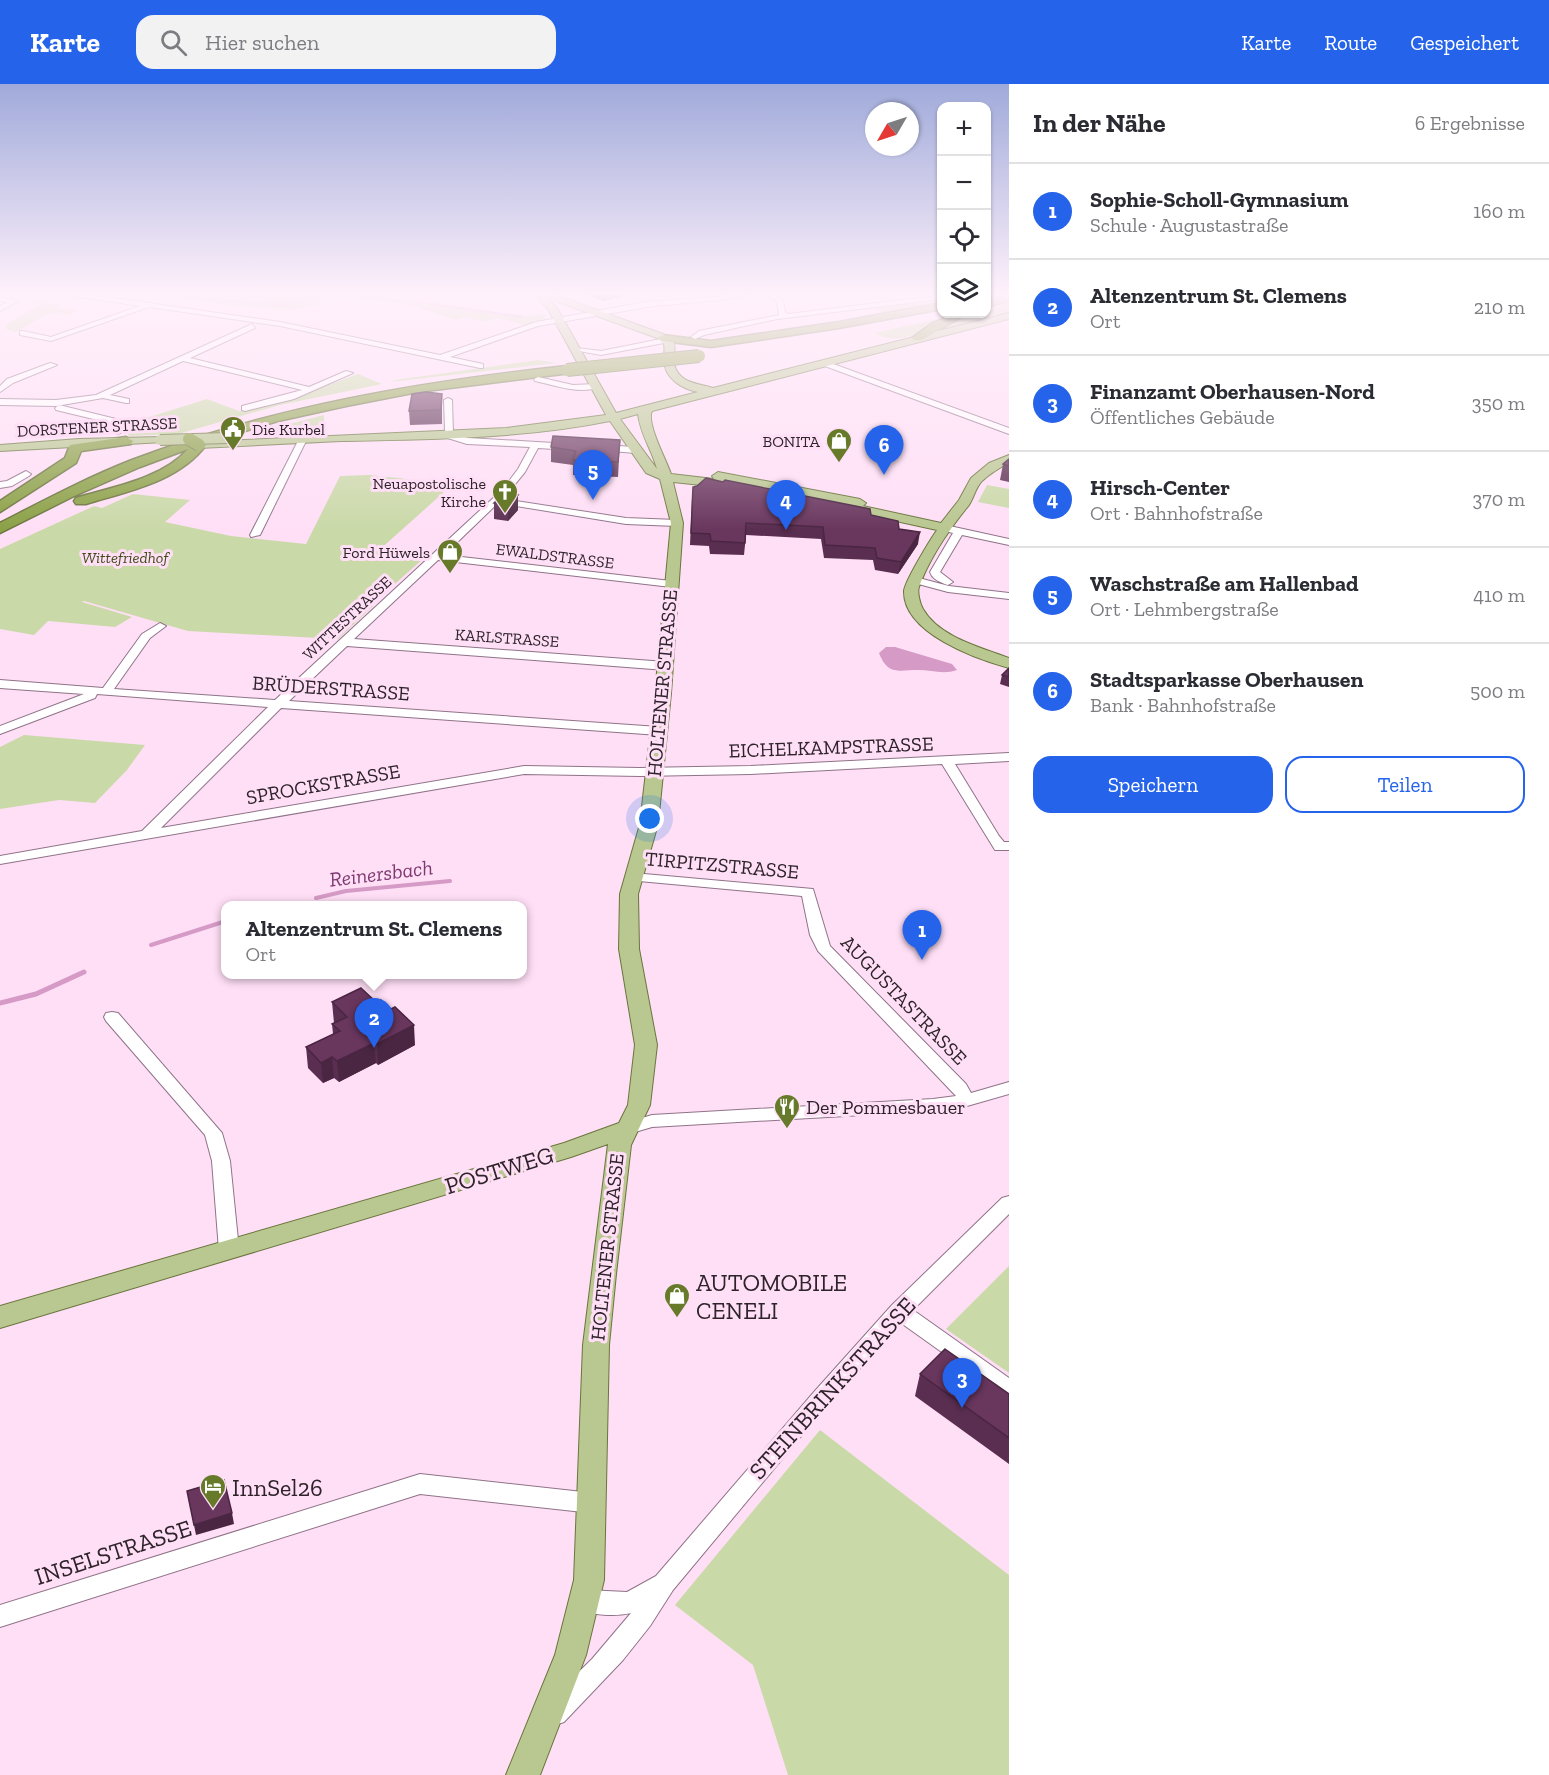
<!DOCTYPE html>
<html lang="de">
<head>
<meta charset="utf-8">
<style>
  :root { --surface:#fff; --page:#f2f2f3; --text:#2b2b33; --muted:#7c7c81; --line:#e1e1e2; --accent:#2563eb }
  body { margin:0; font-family:"Zilla Slab",serif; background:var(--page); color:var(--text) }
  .controls { position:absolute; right:18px; top:18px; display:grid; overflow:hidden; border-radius:12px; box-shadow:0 2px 4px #0004 }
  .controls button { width:54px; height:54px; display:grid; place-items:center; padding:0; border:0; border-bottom:2px solid var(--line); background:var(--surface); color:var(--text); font:30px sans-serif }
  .compass { position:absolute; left:865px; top:18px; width:54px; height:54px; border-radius:50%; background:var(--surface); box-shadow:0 2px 4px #0004; rotate:231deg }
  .you { position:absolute; left:650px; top:735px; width:21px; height:21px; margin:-15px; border:4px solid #fff; border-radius:50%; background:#1a73e8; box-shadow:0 0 0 9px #1a73e833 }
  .badge { display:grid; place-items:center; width:39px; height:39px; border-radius:50%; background:var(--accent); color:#fff; font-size:20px; font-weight:700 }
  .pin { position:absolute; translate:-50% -50px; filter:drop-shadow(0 2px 3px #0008) }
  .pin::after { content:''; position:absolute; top:32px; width:21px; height:18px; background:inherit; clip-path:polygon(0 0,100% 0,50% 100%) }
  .popup { position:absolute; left:221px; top:817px; width:306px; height:78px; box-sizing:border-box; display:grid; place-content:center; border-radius:12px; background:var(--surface); filter:drop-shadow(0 2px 4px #0005); font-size:20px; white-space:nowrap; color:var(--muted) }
  .popup b { font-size:22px; color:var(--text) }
  .popup::after { content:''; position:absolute; left:50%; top:100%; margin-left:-12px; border:12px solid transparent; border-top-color:var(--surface) }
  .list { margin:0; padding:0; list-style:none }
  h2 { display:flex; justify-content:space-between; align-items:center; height:78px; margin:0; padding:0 24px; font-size:26px }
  h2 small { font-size:20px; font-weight:400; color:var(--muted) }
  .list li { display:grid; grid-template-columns:39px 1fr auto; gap:18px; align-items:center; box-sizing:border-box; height:96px; padding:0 24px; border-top:2px solid var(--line) }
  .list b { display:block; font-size:22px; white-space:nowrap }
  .list p { margin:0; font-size:20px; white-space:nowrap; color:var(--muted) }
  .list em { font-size:20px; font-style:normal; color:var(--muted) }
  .actions { display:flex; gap:12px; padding:18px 24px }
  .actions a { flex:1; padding:14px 0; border:2px solid var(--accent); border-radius:18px; text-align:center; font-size:21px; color:var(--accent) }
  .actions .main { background:var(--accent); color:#fff }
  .icon { flex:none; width:33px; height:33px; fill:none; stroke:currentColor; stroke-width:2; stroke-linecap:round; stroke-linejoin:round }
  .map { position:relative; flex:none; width:1009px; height:1691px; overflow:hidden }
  header { display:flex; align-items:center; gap:36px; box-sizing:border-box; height:84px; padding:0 30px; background:var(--accent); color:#fff }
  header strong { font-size:28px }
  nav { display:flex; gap:33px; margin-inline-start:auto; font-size:21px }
  .search { width:420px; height:54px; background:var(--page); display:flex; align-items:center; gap:15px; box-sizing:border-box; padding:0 21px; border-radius:18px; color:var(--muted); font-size:22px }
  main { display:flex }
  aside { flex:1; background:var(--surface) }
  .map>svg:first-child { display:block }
</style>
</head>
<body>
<header>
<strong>Karte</strong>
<div class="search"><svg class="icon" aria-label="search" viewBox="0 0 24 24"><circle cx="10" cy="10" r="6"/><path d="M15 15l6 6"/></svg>Hier suchen</div>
<nav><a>Karte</a><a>Route</a><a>Gespeichert</a></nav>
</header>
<main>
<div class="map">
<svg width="1009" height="1691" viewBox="0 0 1009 1691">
  <rect width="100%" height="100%" fill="#ffdff6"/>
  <path fill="#cad9a8" d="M157 210H214L255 213 293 210H359L524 232 544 230 547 236 525 241 498 234 484 238 466 233 456 236 410 221 352 213 293 226 224 221Z
    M0 211 62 221 56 224 77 227 68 231 50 229 15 248 6 245V241L41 220Z
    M941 214V220L857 236 858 234 881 228 874 224Z
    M1009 220V229L937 246 963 233 987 230V226Z
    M947 233C924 247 900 263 874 249Z
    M538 276 556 279 389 298 396 296Z
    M358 290 382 300 280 321 178 350 129 352 124 341 207 315 239 327 290 315Z
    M324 331V340H318V345L326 347 259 348Z
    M370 391 453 400 377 468 424 474 371 521 373 522 338 555 188 547 84 517 82 518 132 533 115 543 48 537 34 551 0 545V465L94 422 102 424 133 410 190 416 165 438 231 452 306 460 340 392Z
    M987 401 1009 405V424L978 418Z
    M24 651 145 661 127 686 95 719 59 716 0 725V663Z
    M1009 1182V1289L946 1245Z
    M820 1346 1009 1491V1691H788L753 1581 675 1521Z"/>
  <path fill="#d59ac6" d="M886 563H895L952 580 957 586C943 591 932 586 918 586 899 586 888 592 879 569Z"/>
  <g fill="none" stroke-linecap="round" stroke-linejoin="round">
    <path stroke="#d59ac6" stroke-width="2" d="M175 210 212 216 282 221 318 212 350 211
      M358 212 402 217
      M413 217 522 233"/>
    <path stroke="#d59ac6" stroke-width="4" d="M316 814 346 807 450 797
      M285 822 293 820
      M151 861 226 837"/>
    <path stroke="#d59ac6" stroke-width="5" d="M0 919 36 910 84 888"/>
    <defs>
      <path id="minor" d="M71 210H86L280 238 440 271 536 238 645 218 753 210 721 216 653 222 538 242 450 273 483 280V284H480L280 242 149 223 51 257 20 251V247H23L51 253 140 222 74 212Z
        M766 210H773L783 216 785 228 788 230 942 211V215L777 235 704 251 695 255 691 253 699 247 779 231 777 218Z
        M0 213 19 217 0 227V222L8 218 0 217Z
        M252 240 255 244 190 274 309 303 346 287 353 289 294 315 245 327 242 326V322L302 306 183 277 110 311 129 315V319H126L103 314 56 322 0 321V315L56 316 96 311Z
        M666 254H669V258L601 271 573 266 577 264 601 267Z
        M825 277 1009 344V350L822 281 821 279Z
        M50 279 57 281 13 299 0 308V302L7 295Z
        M538 293 573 301 596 300 600 302C583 312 554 301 535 297L534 295Z
        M448 314 452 316 453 350 468 354 570 360 574 363 570 366 538 364 525 388 503 415 626 434 677 436 682 439 677 442 626 440 498 419 444 471 671 497 676 500 671 503 438 476 354 555 666 578 672 582 666 586 347 562 289 617 659 643 665 647 659 651 281 624 161 744 524 682 640 684 751 682 1009 669V677L955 680 999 752 1004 758H1009V766H995L942 680 751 690 640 692 524 690 0 780V772L142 747 268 623 97 610 95 614 0 650V642L84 610 0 604V596L103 604 142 550 160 539 166 542 150 554 114 605 275 616 503 405 518 385 530 363 467 360 441 352V348H445L444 316Z
        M59 321 116 335 124 342V348L117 350 116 343 110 339 56 326 55 324Z
        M303 352 307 355 260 451 251 453 250 451 299 355Z
        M600 361 636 363 640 366 636 369 597 366V362Z
        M26 387 31 390 29 392 12 402 0 404V398L7 397Z
        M945 441 1009 455V461L962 451 940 488 953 498 948 501C941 499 932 495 930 488L953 449 941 446V442Z
        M915 493 949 502 1009 509V515L948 508 911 498V494Z
        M633 789 813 805 830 862 966 1000 971 1009 1009 998V1010L967 1022 933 1027 652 1043 625 1051 619 1049 616 1045 619 1041 652 1031 933 1015 956 1012 818 867 810 851 802 812 628 796 626 793 628 790Z
        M112 928 118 929 222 1049 230 1077 239 1166 236 1171 229 1173 222 1171 219 1166 212 1077 205 1051 106 937 104 933 106 929Z
        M1009 1112V1130L913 1226 1009 1294V1314L1002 1311 901 1239 828 1320 673 1506 650 1542 623 1576 564 1638 555 1641 546 1638 543 1629 546 1620 592 1575 631 1529C614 1533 593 1531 578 1525L574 1517 578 1509 586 1506 627 1508 656 1492 814 1308 892 1221 1002 1114Z
        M420 1390 592 1409 600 1412 603 1419 600 1426 592 1429 420 1410 0 1543V1521Z"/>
      <path id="major" d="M534 210H553L663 250 674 259C676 266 673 272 674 279 678 300 698 299 713 304L1009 229V235L652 327C646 339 666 375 671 390L714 395 712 392 718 388 860 415 866 419 863 422 941 439 959 416 971 394 989 379 1009 371V379C999 384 991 389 982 397 976 403 974 413 969 421 951 443 929 475 919 503 917 508 920 520 923 525 939 553 980 563 1009 574V584C976 575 903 549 904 507 905 497 930 456 937 446L841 425 839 422 841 419 735 399 734 403 730 404 673 398 683 439 671 609 658 740 638 810 639 865 657 961 650 1021 631 1061 616 1190 609 1261 604 1496 586 1571 540 1691H506L555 1571 574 1496 583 1261 608 1060 571 1073 0 1244V1222L564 1059 619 1039 628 1021 635 961 619 865 620 810 640 740 655 609 671 439 660 395 646 389 610 337C521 355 431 355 341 357 294 359 246 362 199 364L193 361 199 358 506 344 606 331 548 225ZM547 214 657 254 664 260C665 266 664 270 664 276 664 294 682 305 698 308L616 329 557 224ZM638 330C640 350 652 366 657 385L620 335Z
        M160 353 164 354V358L0 367V361L79 355Z"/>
      <path id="highway" d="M1009 211V217L987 223V217Z
        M942 219V225L839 244 711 263 663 257 657 254 663 251 711 257 839 238Z
        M953 230H966L922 256H914L912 254 933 239Z
        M567 282 573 286 571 289 418 308 346 322 278 337 209 358 204 359 206 361C178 398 128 407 86 420H76L74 417 76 414C112 403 162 395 188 365L140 383 72 413 0 449V439C43 417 86 394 132 376 272 323 418 298 567 282Z
        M126 353 133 357 131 360 81 367 76 379 0 428V417L65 374 70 361Z"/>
    </defs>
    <use href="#minor" stroke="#8f7388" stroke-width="2"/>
    <use href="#major" stroke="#6a753d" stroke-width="2"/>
    <use href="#highway" stroke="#6a753d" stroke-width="3"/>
    <use href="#minor" fill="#fff" fill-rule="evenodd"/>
    <use href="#major" fill="#b9c790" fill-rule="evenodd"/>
    <use href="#highway" fill="#8ba146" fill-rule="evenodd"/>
    <defs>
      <path id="major-bridge" d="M160 356 228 354"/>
      <path id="highway-bridge" d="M567 286 699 272
        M189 355 199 361"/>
    </defs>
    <use href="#major-bridge" stroke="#6a753d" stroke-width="12" stroke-linecap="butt"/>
    <use href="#highway-bridge" stroke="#6a753d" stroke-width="14" stroke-linecap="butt"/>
    <use href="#major-bridge" stroke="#b9c790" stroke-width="10"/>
    <use href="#highway-bridge" stroke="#8ba146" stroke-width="12"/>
  </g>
  <path fill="#5a2e51" d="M583 210H623V212L603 217Z
    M442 324V340L410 341 409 327Z
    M620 356 618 393 573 391V381L551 378V363Z
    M1009 375V398L1000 396 1003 380Z
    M505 409 518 426 508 437 494 435V419Z
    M692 414 871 431 899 445 918 460 898 490 875 486 873 476 824 474 821 455 746 451 744 471 710 470 709 462 690 461Z
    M1009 584V603L1000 600 1002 591Z
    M332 918 415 961 378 981 376 979 339 998 334 994 323 999 308 984 306 963 333 950 332 940 334 939Z
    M920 1290 1009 1310V1380L915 1312Z"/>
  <path fill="#4a2642" d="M603 210H623V212L603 217Z
    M518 411V426L508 437V421Z
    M920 448 918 460 898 490 901 478Z
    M414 941 415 961 378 981 377 960Z
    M374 959 376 979 339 998 337 977Z
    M332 973 334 994 323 999 321 979Z
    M232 1429 234 1440 196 1451 194 1441Z"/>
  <path fill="#69365e" stroke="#4a2642" stroke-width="1.5" d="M426 308 442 310 441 326 409 327 412 310Z
    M553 352 620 356 618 378 573 376 576 367 551 363Z
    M1009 375V382L1003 380Z
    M706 394 723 398 725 396 870 425 871 431 898 437 899 445 920 448 901 478 877 474 875 464 825 461 823 443 746 439 745 459 711 457 710 450 691 449 693 403 697 402Z
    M505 409 518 411 508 421 494 419Z
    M1009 584V593L1002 591Z
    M361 904 376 918 381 916 391 925 395 923 414 941 377 960 374 959 337 977 332 973 321 979 306 963 340 947 332 940 347 933 332 918Z
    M945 1265 1009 1310V1354L920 1290Z
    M224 1396 232 1429 194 1441 187 1407Z"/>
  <linearGradient id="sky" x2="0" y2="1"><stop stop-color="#a0aada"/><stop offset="0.47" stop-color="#fff1fb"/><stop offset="1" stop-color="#fff1fb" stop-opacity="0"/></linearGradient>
  <rect width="1009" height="446" fill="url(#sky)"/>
  <defs>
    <symbol id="civic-pin" viewBox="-11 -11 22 30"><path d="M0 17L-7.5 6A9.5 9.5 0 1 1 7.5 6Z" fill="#677a29" stroke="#ffdff6"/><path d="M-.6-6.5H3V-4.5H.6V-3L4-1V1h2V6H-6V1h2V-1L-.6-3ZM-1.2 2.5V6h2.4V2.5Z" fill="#fff"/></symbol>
    <symbol id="shop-pin" viewBox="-11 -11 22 30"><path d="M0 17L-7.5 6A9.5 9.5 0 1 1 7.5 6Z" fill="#677a29" stroke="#ffdff6"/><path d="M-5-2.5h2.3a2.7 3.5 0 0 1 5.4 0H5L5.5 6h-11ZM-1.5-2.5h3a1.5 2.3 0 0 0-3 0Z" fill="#fff"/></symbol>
    <symbol id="church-pin" viewBox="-11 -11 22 30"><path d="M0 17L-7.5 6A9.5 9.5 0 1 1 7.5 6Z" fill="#677a29" stroke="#ffdff6"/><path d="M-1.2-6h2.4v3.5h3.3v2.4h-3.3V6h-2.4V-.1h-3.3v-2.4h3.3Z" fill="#fff"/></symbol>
    <symbol id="restaurant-pin" viewBox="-11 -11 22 30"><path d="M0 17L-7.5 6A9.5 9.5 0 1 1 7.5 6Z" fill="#677a29" stroke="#ffdff6"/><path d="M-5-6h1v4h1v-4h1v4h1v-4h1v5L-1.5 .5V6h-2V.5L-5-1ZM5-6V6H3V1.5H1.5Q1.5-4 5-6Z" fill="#fff"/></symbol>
    <symbol id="hotel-pin" viewBox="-11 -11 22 30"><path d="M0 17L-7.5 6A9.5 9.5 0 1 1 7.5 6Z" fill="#677a29" stroke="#ffdff6"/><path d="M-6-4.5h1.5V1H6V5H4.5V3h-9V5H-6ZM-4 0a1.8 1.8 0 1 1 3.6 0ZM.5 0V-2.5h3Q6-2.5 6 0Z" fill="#fff"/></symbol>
  </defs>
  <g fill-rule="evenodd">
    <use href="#civic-pin" x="218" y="330" width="30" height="40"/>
    <use href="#shop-pin" x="824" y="342" width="30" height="40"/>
    <use href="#church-pin" x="490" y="393" width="30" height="40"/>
    <use href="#shop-pin" x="435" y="453" width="30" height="40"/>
    <use href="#restaurant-pin" x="772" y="1008" width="30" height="40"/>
    <use href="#shop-pin" x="662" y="1197" width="30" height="40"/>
    <use href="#hotel-pin" x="198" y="1388" width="30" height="40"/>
  </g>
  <g text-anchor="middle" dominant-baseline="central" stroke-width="6" stroke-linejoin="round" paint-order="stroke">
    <g font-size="16" fill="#2e232b" stroke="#ffdff6">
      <text transform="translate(97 343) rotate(-3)">DORSTENER STRASSE</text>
      <text transform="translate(555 472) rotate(7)">EWALDSTRASSE</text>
      <text transform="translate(347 534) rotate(-43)">WITTESTRASSE</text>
      <text transform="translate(507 554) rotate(4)">KARLSTRASSE</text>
    </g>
    <g font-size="16" fill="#2e232b" stroke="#ffdff6" text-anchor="end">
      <text x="252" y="345" text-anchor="start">Die Kurbel</text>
      <text x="820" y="357">BONITA</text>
      <text x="486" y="399">Neuapostolische<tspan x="486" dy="18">Kirche</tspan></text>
      <text x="430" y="468">Ford Hüwels</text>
    </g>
    <g font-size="16" font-style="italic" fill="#3f4a19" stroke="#ffdff6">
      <text x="125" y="473">Wittefriedhof</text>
    </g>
    <g font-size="20" fill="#2e232b" stroke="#ffdff6">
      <text transform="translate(662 599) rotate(-85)">HOLTENER STRASSE</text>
      <text transform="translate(331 604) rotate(4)">BRÜDERSTRASSE</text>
      <text transform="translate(831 663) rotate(-2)">EICHELKAMPSTRASSE</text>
      <text transform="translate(323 700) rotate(-10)">SPROCKSTRASSE</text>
      <text transform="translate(722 781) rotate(5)">TIRPITZSTRASSE</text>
      <text transform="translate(904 916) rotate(46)">AUGUSTASTRASSE</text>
      <text transform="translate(607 1163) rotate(-84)">HOLTENER STRASSE</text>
    </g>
    <g font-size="20" fill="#2e232b" stroke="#ffdff6" text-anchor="start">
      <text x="806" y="1023">Der Pommesbauer</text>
    </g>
    <g font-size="21" font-style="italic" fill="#7f3971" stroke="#ffdff6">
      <text transform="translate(381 789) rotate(-7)">Reinersbach</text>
    </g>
    <g font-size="24" fill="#2e232b" stroke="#ffdff6">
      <text transform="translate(499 1086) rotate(-17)">POSTWEG</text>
      <text transform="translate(832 1304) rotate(-48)">STEINBRINKSTRASSE</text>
      <text transform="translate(113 1468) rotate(-18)">INSELSTRASSE</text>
    </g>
    <g font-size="24" fill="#2e232b" stroke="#ffdff6" text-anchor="start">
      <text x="696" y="1198">AUTOMOBILE<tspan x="696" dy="28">CENELI</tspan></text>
      <text x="232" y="1403">InnSel26</text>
    </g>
  </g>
</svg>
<div class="controls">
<button>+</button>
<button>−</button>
<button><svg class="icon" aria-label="locate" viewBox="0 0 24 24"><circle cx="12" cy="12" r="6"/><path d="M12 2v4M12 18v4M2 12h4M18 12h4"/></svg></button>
<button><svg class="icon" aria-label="layers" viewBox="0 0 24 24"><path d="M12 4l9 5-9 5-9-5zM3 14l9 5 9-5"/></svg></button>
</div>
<svg class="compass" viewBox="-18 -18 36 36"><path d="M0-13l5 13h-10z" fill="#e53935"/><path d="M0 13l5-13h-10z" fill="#7c7c81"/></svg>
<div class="you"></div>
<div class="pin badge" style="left:922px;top:876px">1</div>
<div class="pin badge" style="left:374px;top:964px">2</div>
<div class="popup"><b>Altenzentrum St. Clemens</b>Ort</div>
<div class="pin badge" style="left:962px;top:1324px">3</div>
<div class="pin badge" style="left:786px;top:446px">4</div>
<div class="pin badge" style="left:593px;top:416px">5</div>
<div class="pin badge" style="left:884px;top:391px">6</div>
</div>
<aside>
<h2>In der Nähe<small>6 Ergebnisse</small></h2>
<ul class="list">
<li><span class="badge">1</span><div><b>Sophie-Scholl-Gymnasium</b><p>Schule · Augustastraße</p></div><em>160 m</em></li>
<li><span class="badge">2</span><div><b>Altenzentrum St. Clemens</b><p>Ort</p></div><em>210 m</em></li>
<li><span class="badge">3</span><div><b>Finanzamt Oberhausen-Nord</b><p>Öffentliches Gebäude</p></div><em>350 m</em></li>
<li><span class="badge">4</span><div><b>Hirsch-Center</b><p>Ort · Bahnhofstraße</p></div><em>370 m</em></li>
<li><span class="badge">5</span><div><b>Waschstraße am Hallenbad</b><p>Ort · Lehmbergstraße</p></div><em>410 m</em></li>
<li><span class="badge">6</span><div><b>Stadtsparkasse Oberhausen</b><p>Bank · Bahnhofstraße</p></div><em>500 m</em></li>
</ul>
<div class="actions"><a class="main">Speichern</a><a>Teilen</a></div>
</aside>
</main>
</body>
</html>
